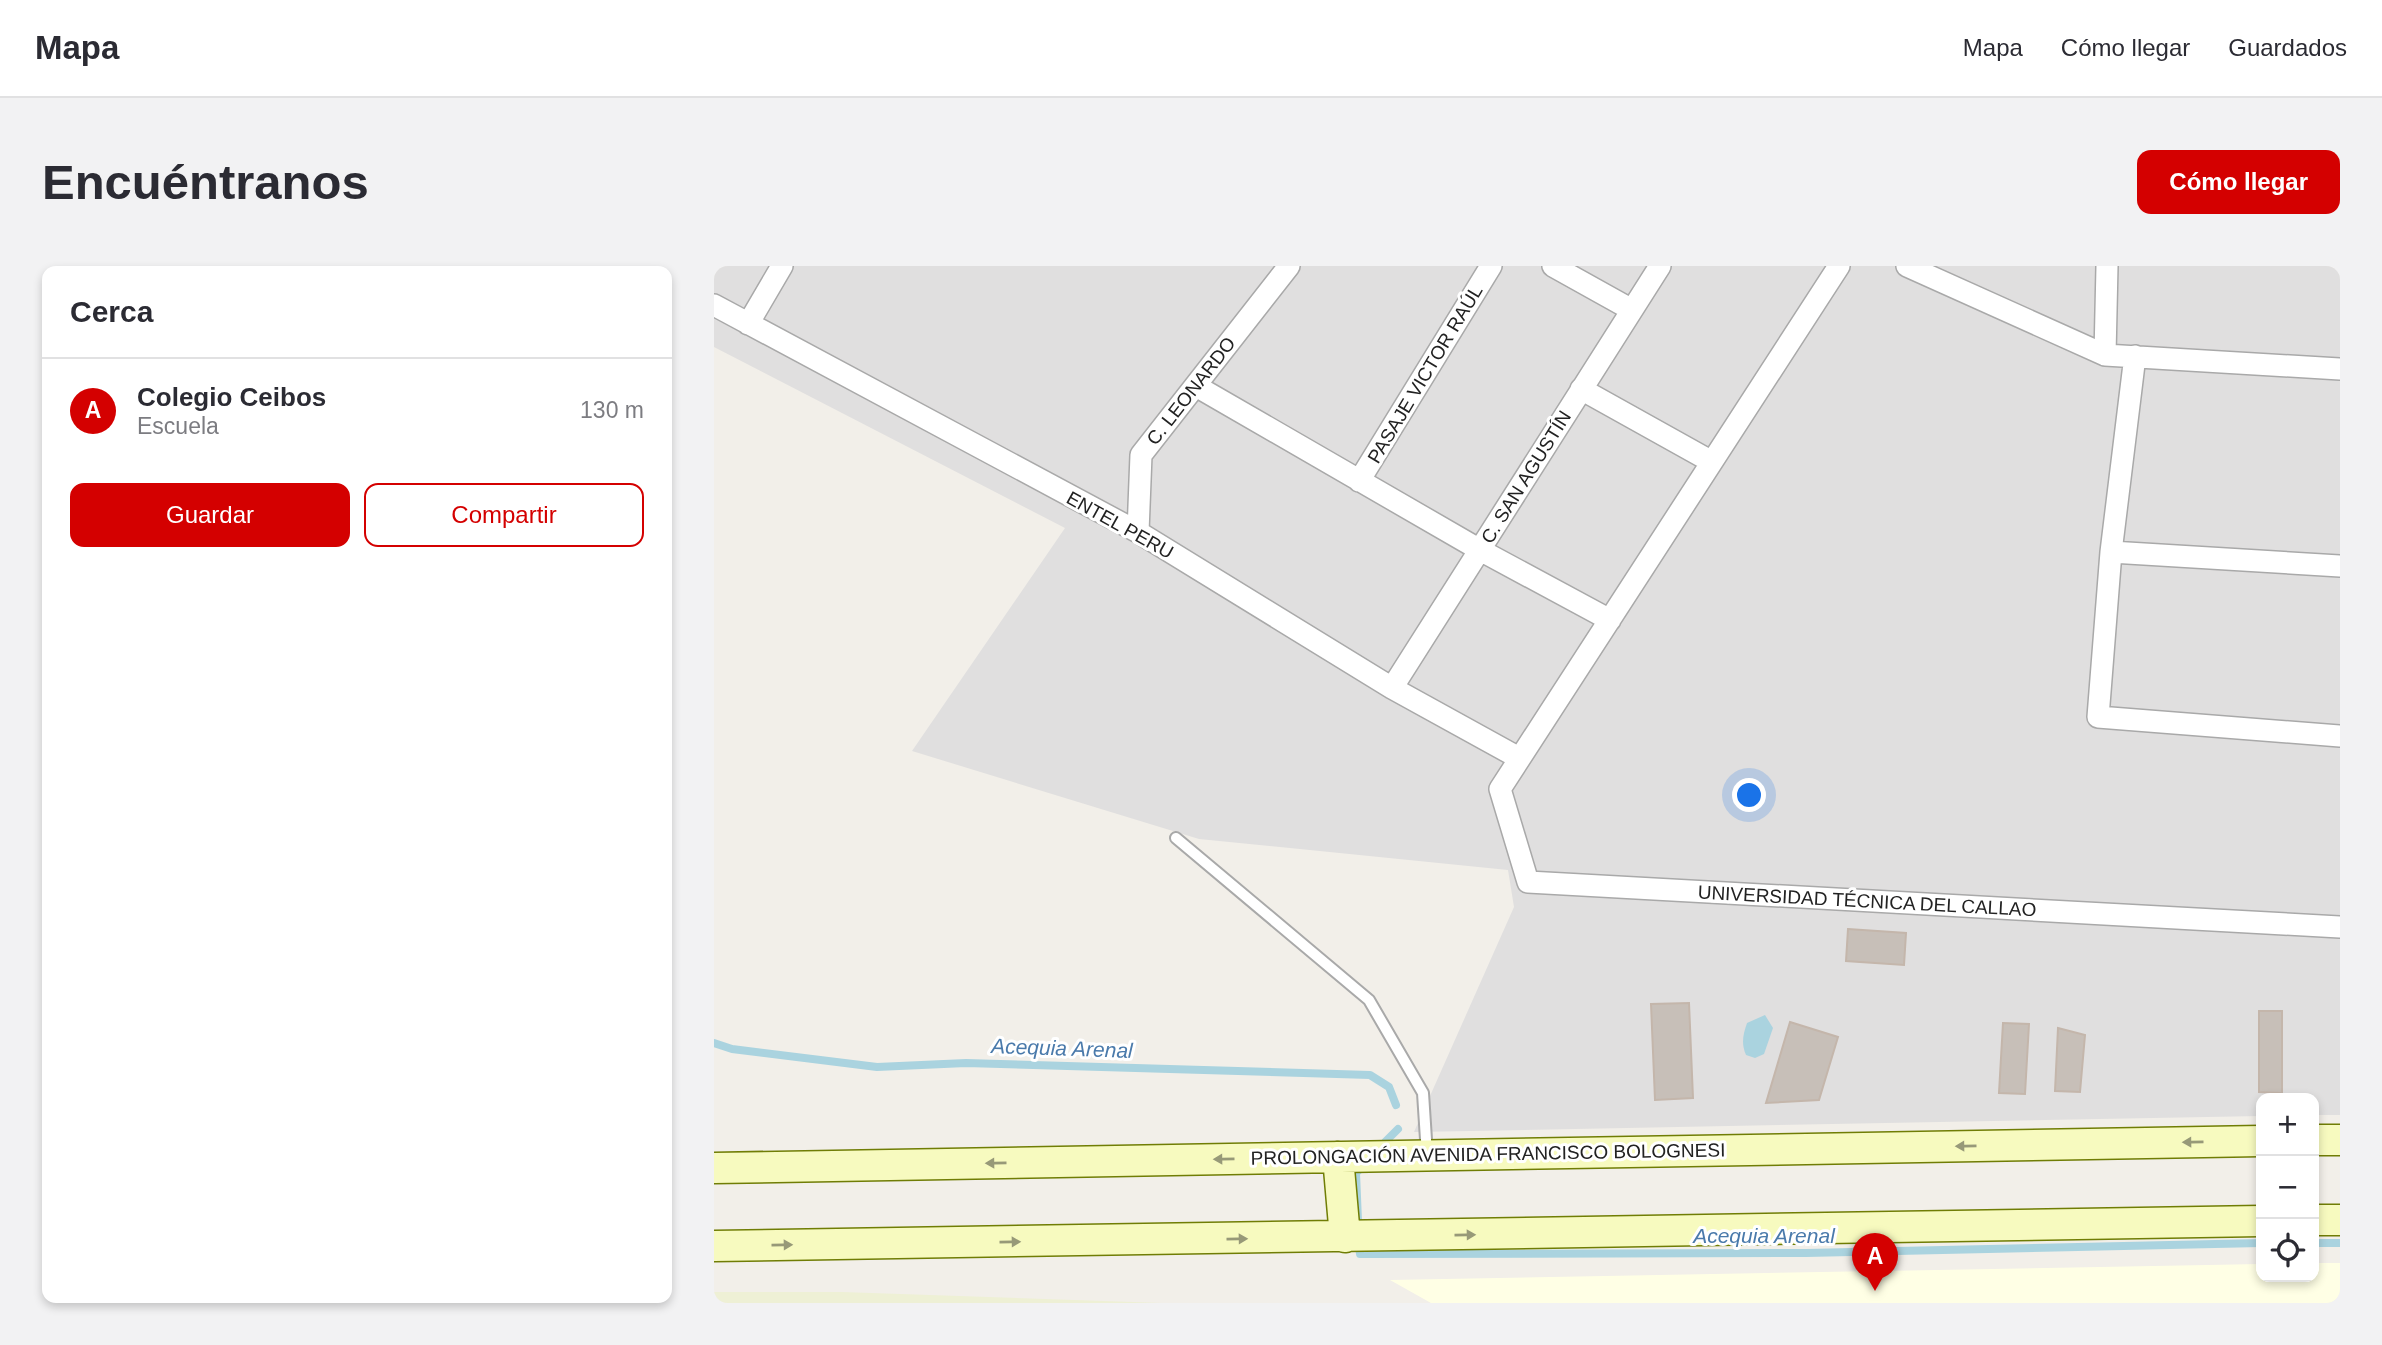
<!DOCTYPE html>
<html lang="es">
<head>
<meta charset="utf-8">
<style>
  :root { --surface:#fff; --page:#f2f2f3; --text:#2b2b33; --muted:#7c7c81; --line:#e1e1e2; --accent:#d40000 }
  body { margin:0; font-family:Arial,sans-serif; background:var(--page); color:var(--text) }
  .controls { position:absolute; right:21px; bottom:21px; display:grid; overflow:hidden; border-radius:14px; box-shadow:0 4px 10px #0003 }
  .controls button { width:63px; height:63px; display:grid; place-items:center; padding:0; border:0; border-bottom:2px solid var(--line); background:var(--surface); color:var(--text); font:35px sans-serif }
  .you { position:absolute; left:1036px; top:530px; width:24px; height:24px; margin:-18px; border:5px solid #fff; border-radius:50%; background:#1a73e8; box-shadow:0 0 0 10px #1a73e833 }
  .badge { display:grid; place-items:center; width:46px; height:46px; border-radius:50%; background:var(--accent); color:#fff; font-size:23px; font-weight:700 }
  .pin { position:absolute; translate:-50% -58px; filter:drop-shadow(0 2px 4px #0008) }
  .pin::after { content:''; position:absolute; top:37px; width:24px; height:21px; background:inherit; clip-path:polygon(0 0,100% 0,50% 100%) }
  .list { margin:0; padding:0; list-style:none }
  h2 { display:flex; justify-content:space-between; align-items:center; height:91px; margin:0; padding:0 28px; font-size:30px }
  h2 small { font-size:23px; font-weight:400; color:var(--muted) }
  .list li { display:grid; grid-template-columns:46px 1fr auto; gap:21px; align-items:center; box-sizing:border-box; height:105px; padding:0 28px; border-top:2px solid var(--line) }
  .list b { display:block; font-size:26px; white-space:nowrap }
  .list p { margin:0; font-size:23px; white-space:nowrap; color:var(--muted) }
  .list em { font-size:23px; font-style:normal; color:var(--muted) }
  .actions { display:flex; gap:14px; padding:21px 28px }
  .actions a { flex:1; padding:16px 0; border:2px solid var(--accent); border-radius:14px; text-align:center; font-size:24px; color:var(--accent) }
  .actions .main { background:var(--accent); color:#fff }
  .icon { flex:none; width:38px; height:38px; fill:none; stroke:currentColor; stroke-width:2; stroke-linecap:round; stroke-linejoin:round }
  .map { position:relative; flex:none; width:1626px; height:1037px; overflow:hidden; border-radius:14px }
  header { display:flex; align-items:center; gap:42px; box-sizing:border-box; height:98px; padding:0 35px; background:var(--surface); border-bottom:2px solid var(--line) }
  header strong { font-size:33px }
  nav { display:flex; gap:38px; margin-inline-start:auto; font-size:24px }
  .intro { display:flex; align-items:center; justify-content:space-between; box-sizing:border-box; height:168px; padding:0 42px }
  h1 { margin:0; font-size:49px }
  .button { padding:18px 32px; border-radius:14px; background:var(--accent); color:#fff; font-size:24px; font-weight:700 }
  main { display:flex; gap:42px; padding:0 42px }
  aside { flex:1; background:var(--surface); border-radius:14px; box-shadow:0 4px 10px #0003 }
  .map>svg:first-child { display:block }
</style>
</head>
<body>
<header>
<strong>Mapa</strong>
<nav><a>Mapa</a><a>Cómo llegar</a><a>Guardados</a></nav>
</header>
<div class="intro"><h1>Encuéntranos</h1><a class="button">Cómo llegar</a></div>
<main>
<aside>
<h2>Cerca<small></small></h2>
<ul class="list">
<li><span class="badge">A</span><div><b>Colegio Ceibos</b><p>Escuela</p></div><em>130 m</em></li>
</ul>
<div class="actions"><a class="main">Guardar</a><a>Compartir</a></div>
</aside>
<div class="map">
<svg width="1626" height="1037" viewBox="0 0 1626 1037">
  <rect width="100%" height="100%" fill="#f2efe9"/>
  <path fill="#e0dfdf" d="M0 0H1626V849H1600V832H1547V850L700 866 800 641 794 604 485 573 198 485 351 262 0 81Z"/>
  <path fill="#ffffe5" d="M1600 997H1626V1037H717L676 1014 1547 998V1011H1600Z"/>
  <path fill="#eef0d5" d="M0 1026H128L448 1037H0Z"/>
  <path fill="#aad3df" d="M1051 749 1059 762 1050 788 1041 792 1032 789C1027 777 1029 769 1033 757Z"/>
  <g fill="none" stroke-linecap="round" stroke-linejoin="round">
    <path stroke="#aad3df" stroke-width="8" d="M0 777 18 783 163 801 252 797 656 809 675 821 682 839
      M671 876 684 863
      M644 955 642 907 645 904
      M1600 977H1626
      M645 980 646 988 1092 987 1547 977"/>
  </g>
  <path fill="#c7bfb8" stroke="#c4b6ab" stroke-width="2" d="M1134 663 1192 667 1190 699 1132 695Z
    M975 737 979 832 941 834 937 738Z
    M1545 745H1568V827L1545 826Z
    M1076 756 1124 771 1105 834 1052 837Z
    M1289 757 1315 758 1311 828 1285 827Z
    M1344 762 1371 769 1366 826 1341 825Z"/>
  <g fill="none" stroke-linecap="round" stroke-linejoin="round">
    <defs>
      <path id="lane" d="M462 572 655 734 709 827 713 889"/>
      <path id="street" d="M839 0 918 44
        M1125 0 786 523 814 616 1626 661
        M1193 0 1391 89 1626 103
        M0 39 424 266 678 422 805 492
        M34 58 68 0
        M1391 89 1393 0
        M1421 90 1397 286 1384 451 1626 470
        M482 120 766 284 896 354
        M867 123 998 196
        M645 215 777 0
        M424 266 427 189 575 0
        M1397 286 1626 300
        M678 422 946 0"/>
      <path id="secondary" d="M1600 874H1626
        M624 891 631 971
        M0 902 1547 875
        M1600 954H1626
        M0 980 1547 955"/>
    </defs>
    <use href="#lane" stroke="#a9a9a9" stroke-width="14"/>
    <use href="#street" stroke="#a9a9a9" stroke-width="24"/>
    <use href="#secondary" stroke="#707d05" stroke-width="33"/>
    <use href="#lane" stroke="#fff" stroke-width="10"/>
    <use href="#street" stroke="#fff" stroke-width="21"/>
    <use href="#secondary" stroke="#f7fabf" stroke-width="30"/>
  </g>
  <defs><path id="oneway-solid" d="M-6-.8H1V-3.2L6.5 0L1 3.2V.8H-6Z" transform="scale(1.75)"/></defs>
  <g fill="#979978">
    <use href="#oneway-solid" transform="translate(1479 876) rotate(179)"/>
    <use href="#oneway-solid" transform="translate(1252 880) rotate(179)"/>
    <use href="#oneway-solid" transform="translate(510 893) rotate(179)"/>
    <use href="#oneway-solid" transform="translate(282 897) rotate(179)"/>
    <use href="#oneway-solid" transform="translate(751 969) rotate(-1)"/>
    <use href="#oneway-solid" transform="translate(523 973) rotate(-1)"/>
    <use href="#oneway-solid" transform="translate(296 976) rotate(-1)"/>
    <use href="#oneway-solid" transform="translate(68 979) rotate(-1)"/>
  </g>
  <g text-anchor="middle" dominant-baseline="central" stroke-width="6" stroke-linejoin="round" paint-order="stroke">
    <g font-size="19" fill="#222" stroke="#fff">
      <text transform="translate(711 108) rotate(-59)">PASAJE VICTOR RAÚL</text>
      <text transform="translate(477 125) rotate(-52)">C. LEONARDO</text>
      <text transform="translate(812 211) rotate(-58)">C. SAN AGUSTÍN</text>
      <text transform="translate(406 259) rotate(29)">ENTEL PERU</text>
      <text transform="translate(1153 635) rotate(3)">UNIVERSIDAD TÉCNICA DEL CALLAO</text>
      <text transform="translate(774 888) rotate(-1)">PROLONGACIÓN AVENIDA FRANCISCO BOLOGNESI</text>
    </g>
    <g font-size="21" font-style="italic" fill="#4a7aab" stroke="#fff">
      <text transform="translate(348 782) rotate(2)">Acequia Arenal</text>
      <text x="1050" y="969">Acequia Arenal</text>
    </g>
  </g>
</svg>
<div class="controls">
<button>+</button>
<button>−</button>
<button><svg class="icon" aria-label="locate" viewBox="0 0 24 24"><circle cx="12" cy="12" r="6"/><path d="M12 2v4M12 18v4M2 12h4M18 12h4"/></svg></button>
</div>
<div class="you"></div>
<div class="pin badge" style="left:1161px;top:1025px">A</div>
</div>
</main>
</body>
</html>
